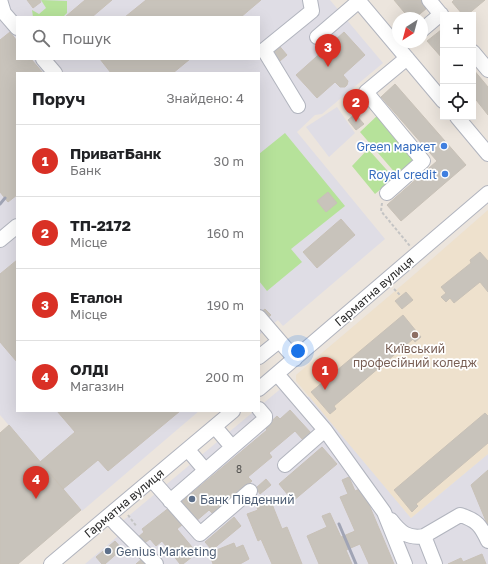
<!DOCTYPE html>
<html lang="uk">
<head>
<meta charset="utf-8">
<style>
  :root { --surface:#fff; --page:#f2f2f2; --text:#202124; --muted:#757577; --line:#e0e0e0; --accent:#d93025 }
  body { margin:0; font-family:"Golos Text",sans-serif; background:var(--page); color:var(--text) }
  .controls { position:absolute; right:12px; top:12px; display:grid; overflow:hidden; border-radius:0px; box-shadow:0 4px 16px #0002 }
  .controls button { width:36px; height:36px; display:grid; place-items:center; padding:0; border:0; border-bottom:1px solid var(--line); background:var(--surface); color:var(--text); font:20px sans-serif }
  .compass { position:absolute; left:392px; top:12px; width:36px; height:36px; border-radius:50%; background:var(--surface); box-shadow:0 4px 16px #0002; rotate:216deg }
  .you { position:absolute; left:298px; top:351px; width:14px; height:14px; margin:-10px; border:3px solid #fff; border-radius:50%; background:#1a73e8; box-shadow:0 0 0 6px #1a73e833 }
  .badge { display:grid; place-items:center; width:26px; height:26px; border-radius:50%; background:var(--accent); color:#fff; font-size:13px; font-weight:700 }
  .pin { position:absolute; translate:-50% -33px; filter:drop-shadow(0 1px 2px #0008) }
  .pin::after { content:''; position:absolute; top:21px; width:14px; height:12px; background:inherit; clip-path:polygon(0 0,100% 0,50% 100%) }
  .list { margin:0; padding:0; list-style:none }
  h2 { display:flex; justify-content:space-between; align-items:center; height:52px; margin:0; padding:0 16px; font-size:17px }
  h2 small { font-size:13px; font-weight:400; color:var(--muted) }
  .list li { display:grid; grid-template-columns:26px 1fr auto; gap:12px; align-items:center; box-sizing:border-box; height:72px; padding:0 16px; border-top:1px solid var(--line) }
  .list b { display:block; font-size:15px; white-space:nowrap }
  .list p { margin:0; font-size:13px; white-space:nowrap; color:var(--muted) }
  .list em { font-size:13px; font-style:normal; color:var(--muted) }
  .icon { flex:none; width:22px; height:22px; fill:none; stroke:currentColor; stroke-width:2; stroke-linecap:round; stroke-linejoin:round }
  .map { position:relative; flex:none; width:488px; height:564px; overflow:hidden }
  .search { position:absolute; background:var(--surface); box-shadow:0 4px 16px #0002; left:16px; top:16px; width:244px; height:44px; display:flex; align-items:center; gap:10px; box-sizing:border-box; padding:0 14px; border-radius:0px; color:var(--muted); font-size:15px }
  .panel { position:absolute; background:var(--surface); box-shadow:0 4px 16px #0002; left:16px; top:72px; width:244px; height:340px; border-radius:0px }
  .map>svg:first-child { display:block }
</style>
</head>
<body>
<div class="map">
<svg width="488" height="564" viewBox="0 0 488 564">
  <rect width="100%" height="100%" fill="#ece5dd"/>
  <path fill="#dfdde5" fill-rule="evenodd" d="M0 0H330L383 63 322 114 315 115 297 132 385 239 283 326 278 320 259 335V73H17V411H199L82 511 0 415ZM17 17H259V59H17Z
    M337 107 355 133 329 157 306 127Z
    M284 386 300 404 309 396 411 518 488 454V564H85L118 536 119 524Z"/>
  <path fill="#eee1cd" d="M488 210V454L411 518 296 381V375L408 280Z"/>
  <path fill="#b6e29a" d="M41 0 67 1V13L63 17H33L32 10 39 14 46 8Z
    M379 114 415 160 397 175 360 132Z
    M285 133 345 206 291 249 302 262 267 291 259 281V154Z
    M368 149 394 178 375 194 352 166Z"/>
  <path fill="#c8c3bb" stroke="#c8c1b7" d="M27 0H40L41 2 33 8Z
    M85 0H112L92 17H65Z
    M146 0H261L241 17H125Z
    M394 0H421L427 8 415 18H409Z
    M454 0H485L467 15H463L452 2Z
    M441 30 443 32V59L427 41Z
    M10 32 17 41V59H31L43 73H17V195L8 202 0 192V40Z
    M344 32 365 55 343 75 348 81 347 85 345 87H340L335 82 317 98 296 75Z
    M276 42 287 55 280 61 269 48Z
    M100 59H190L173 73H111Z
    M473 69 488 87V115L473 96Z
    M395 84 466 165 401 221 387 205 437 161 381 97Z
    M355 114 364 124 356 130 348 120Z
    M328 192 337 203 326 212 317 201Z
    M341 219 355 235 317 268 303 252Z
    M480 252 488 261V292L480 282 454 303 450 298 446 302 441 297 446 293 441 287 471 263 470 260Z
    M17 260V362L0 342V274Z
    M406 292 413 300 402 309 395 301Z
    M265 309 271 315 265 320 260 313Z
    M403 315 421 337 415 342 413 339 334 406 336 409 330 414 311 392Z
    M290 410 311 433 303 440 295 431 269 453 272 457 248 477 252 481 213 514 209 510 195 522 180 503 267 430 265 427 277 416 280 419Z
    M57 411H180L108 471 98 460 63 489 40 462 75 432Z
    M485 413 488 416V443L416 504 418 506 412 512 394 490Z
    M9 425 81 510 18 564H0V433Z
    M322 447 337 464 293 501 279 484Z
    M488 470V526L471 485Z
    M349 477 355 491 362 488 394 564H369L360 544 346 550 352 564H319L307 536 327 527 322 516 330 513 341 537 355 531 340 497 348 494 342 480Z
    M266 479 271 485 260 494 256 488Z
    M265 496 269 505 272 504 282 529 287 527 302 564H272L261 539 258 541 247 514 258 510 254 500Z
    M170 507 183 524 177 529 197 553 183 564H180L162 541 156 546 150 539 142 545 137 538 144 532 142 529Z
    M234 517 241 526 212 550 205 542Z
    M115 541 122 549 105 564H102L96 557Z
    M234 543 236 548 243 545 249 559 240 564H213L209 553Z
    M482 554 486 564H448L461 558 463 562Z
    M143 558 149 564H136Z"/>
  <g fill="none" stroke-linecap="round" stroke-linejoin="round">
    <defs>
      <path id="minor" d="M0 0 4 13 17 28
        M358 0 443 101
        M429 0 443 17
        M422 30 441 14
        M317 37 359 1
        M473 52 488 70
        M43 59 55 73
        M298 106 264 50 312 11 310 0
        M457 117 488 154
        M387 193 423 161 366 92 407 58
        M0 240 17 226
        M259 317 295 359
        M259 357 279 341
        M277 374 325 430 285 465
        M259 389 488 193
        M215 427 232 447
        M325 430 384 512 405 564
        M188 450 205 470
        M152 480 200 534 250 491
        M170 501 265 419V416L259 409
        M109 516 116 524 156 564
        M391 520C400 532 408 539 424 536L460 515C477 520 481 526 488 541
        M424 536 435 564
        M51 564 233 411"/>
    </defs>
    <use href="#minor" stroke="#b1b4be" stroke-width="16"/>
    <path stroke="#c4c4c4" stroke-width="2" stroke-dasharray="3 2" stroke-linecap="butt" d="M382 203 381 211 410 246
      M394 289 401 296
      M128 515 137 527"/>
    <use href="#minor" stroke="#fff" stroke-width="14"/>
    <path stroke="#a0a4b5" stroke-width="3" d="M0 204 5 198
      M339 524 356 564"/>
  </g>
  <g fill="#3f7fe0" stroke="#fff" stroke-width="1.5">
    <circle cx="444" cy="146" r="4"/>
    <circle cx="445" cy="174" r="4"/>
  </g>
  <circle fill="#8d6e63" stroke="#fff" stroke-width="1.5" cx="415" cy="335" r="4"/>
  <g fill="#5c6f8a" stroke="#fff" stroke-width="1.5">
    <circle cx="192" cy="499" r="4"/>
    <circle cx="108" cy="551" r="4"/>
  </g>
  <g text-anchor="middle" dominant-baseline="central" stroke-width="3.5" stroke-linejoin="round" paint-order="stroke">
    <g font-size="10" fill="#52514f">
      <text x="239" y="469">8</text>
    </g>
    <g font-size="12" fill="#366cbe" stroke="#fff" text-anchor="end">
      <text x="436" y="146">Green маркет</text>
      <text x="437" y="174">Royal credit</text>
    </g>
    <g font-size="12" fill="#2b2b2b" stroke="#fff">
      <text transform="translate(374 291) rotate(-41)">Гарматна вулиця</text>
      <text transform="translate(124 503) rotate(-40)">Гарматна вулиця</text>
    </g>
    <g font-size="12" fill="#785e54" stroke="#fff">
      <text x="415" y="348">Київський<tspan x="415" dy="14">професійний коледж</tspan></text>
    </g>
    <g font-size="12" fill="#4e5e75" stroke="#fff" text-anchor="start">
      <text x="200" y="499">Банк Південний</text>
      <text x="116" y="551">Genius Marketing</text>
    </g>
  </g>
</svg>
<div class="controls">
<button>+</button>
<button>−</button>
<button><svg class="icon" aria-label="locate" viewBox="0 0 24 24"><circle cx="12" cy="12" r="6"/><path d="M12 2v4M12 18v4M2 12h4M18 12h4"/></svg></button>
</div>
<svg class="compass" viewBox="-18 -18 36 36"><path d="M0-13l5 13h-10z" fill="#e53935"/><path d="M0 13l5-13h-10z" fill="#757577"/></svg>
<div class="you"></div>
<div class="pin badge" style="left:325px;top:390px">1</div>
<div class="pin badge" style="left:356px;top:122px">2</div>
<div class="pin badge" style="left:328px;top:67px">3</div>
<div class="pin badge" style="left:36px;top:499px">4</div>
<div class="search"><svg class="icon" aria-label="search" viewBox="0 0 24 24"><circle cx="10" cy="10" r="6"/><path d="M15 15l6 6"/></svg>Пошук</div>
<section class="panel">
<h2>Поруч<small>Знайдено: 4</small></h2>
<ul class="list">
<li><span class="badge">1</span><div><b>ПриватБанк</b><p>Банк</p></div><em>30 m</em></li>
<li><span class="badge">2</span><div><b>ТП-2172</b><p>Місце</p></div><em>160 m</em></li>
<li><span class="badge">3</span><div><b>Еталон</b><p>Місце</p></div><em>190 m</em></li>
<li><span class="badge">4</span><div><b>ОЛДІ</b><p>Магазин</p></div><em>200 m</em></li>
</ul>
</section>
</div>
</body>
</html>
